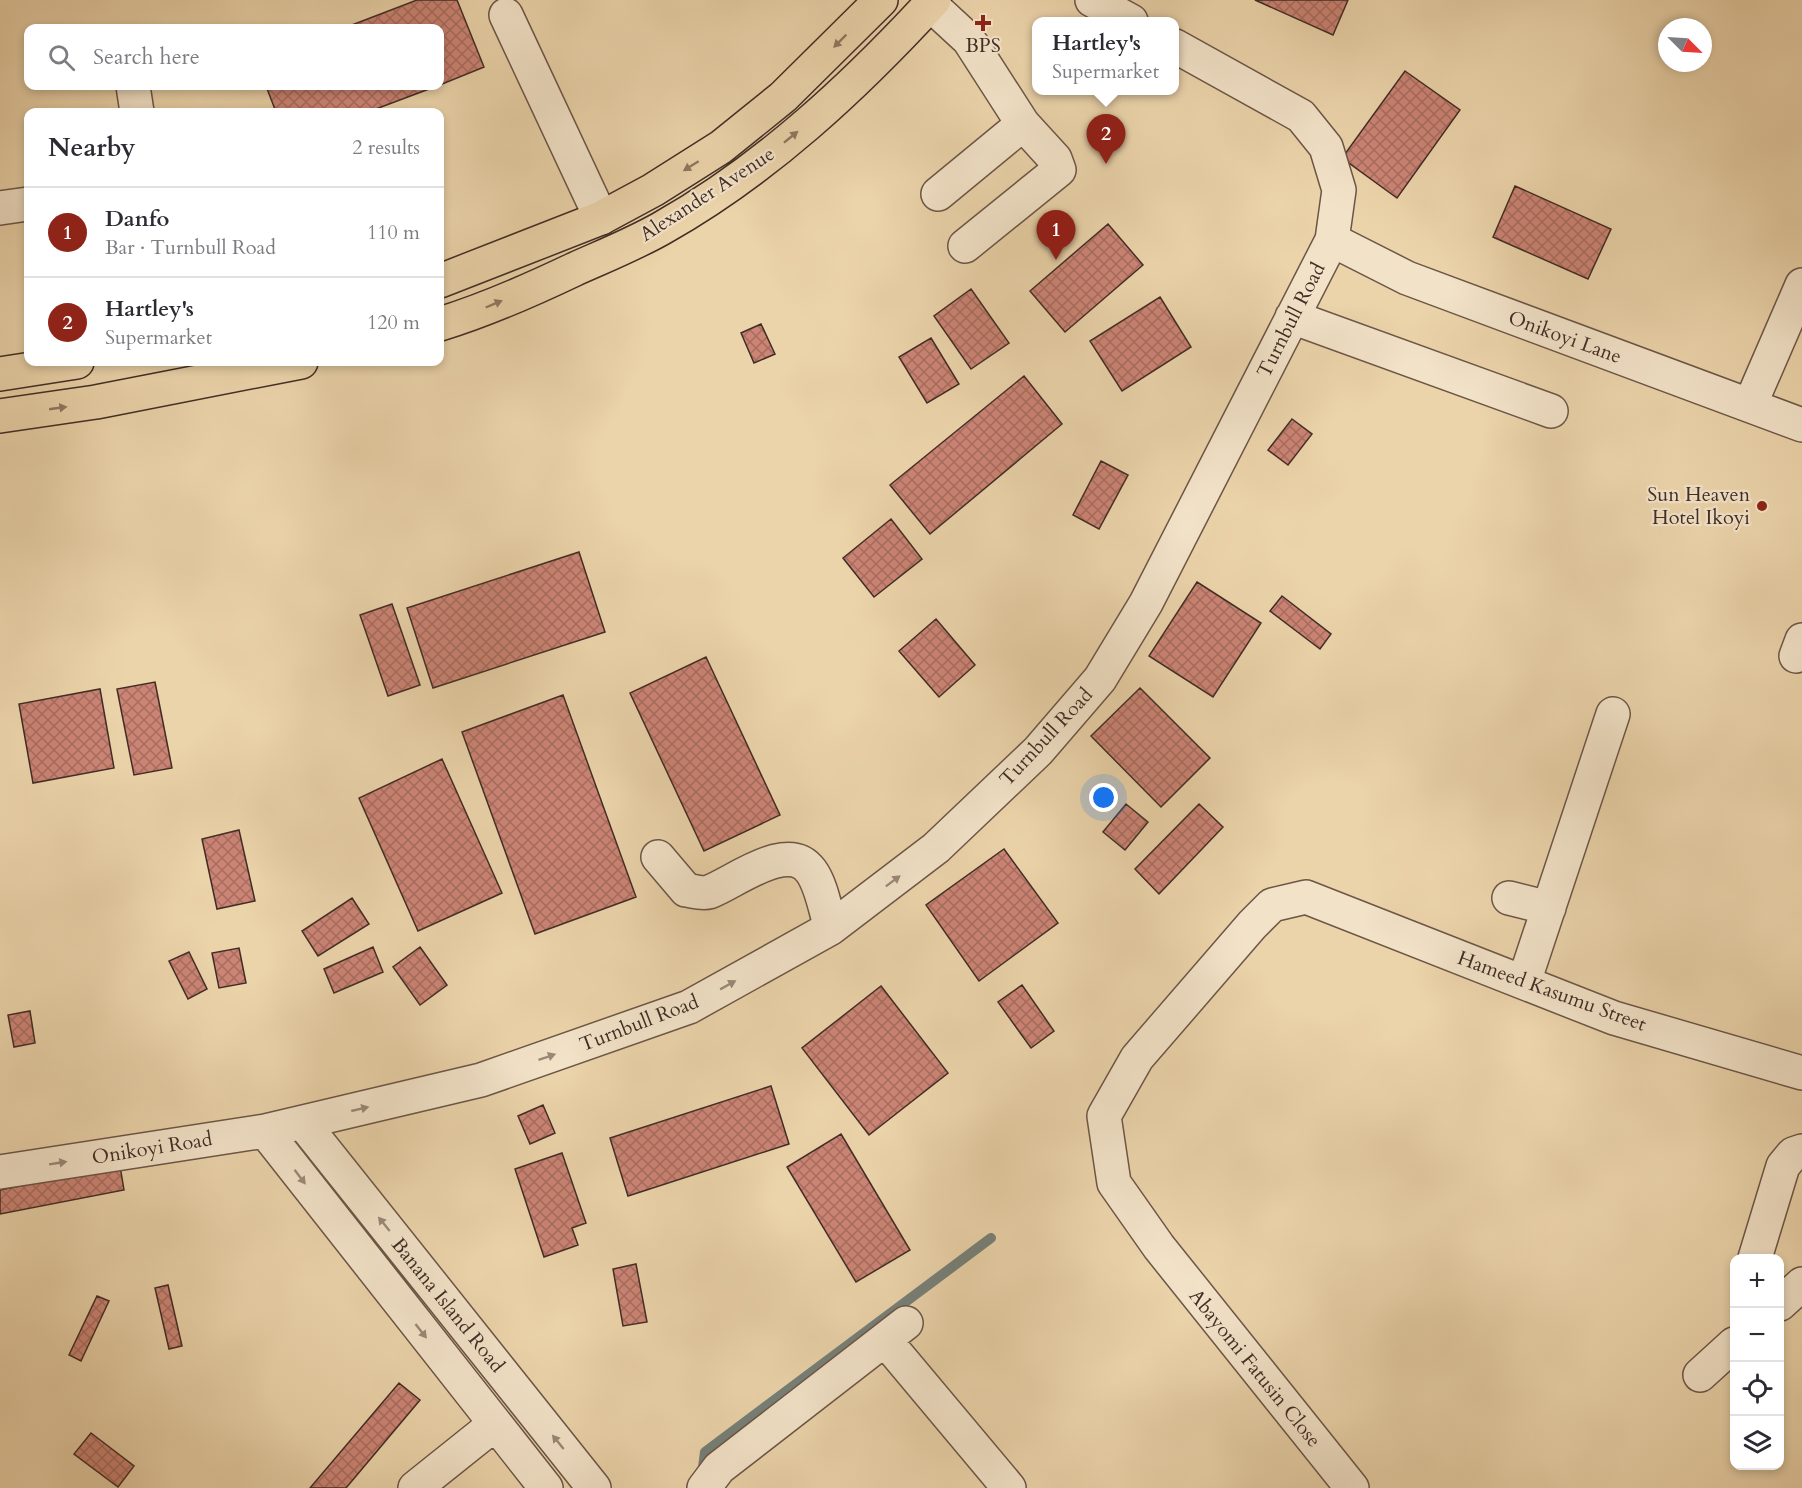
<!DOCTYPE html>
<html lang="en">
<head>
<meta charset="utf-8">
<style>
  :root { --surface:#fff; --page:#f2f2f3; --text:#2b2b33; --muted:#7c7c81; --line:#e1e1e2; --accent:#8f2418 }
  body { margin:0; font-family:Cardo,serif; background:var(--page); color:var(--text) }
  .controls { position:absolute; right:18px; bottom:18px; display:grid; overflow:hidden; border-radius:12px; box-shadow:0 3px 9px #0003 }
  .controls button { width:54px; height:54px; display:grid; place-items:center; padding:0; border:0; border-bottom:2px solid var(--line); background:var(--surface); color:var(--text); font:30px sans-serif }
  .compass { position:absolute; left:1658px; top:18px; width:54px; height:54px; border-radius:50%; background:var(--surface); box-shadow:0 3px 9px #0003; rotate:114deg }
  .you { position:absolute; left:1104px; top:798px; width:21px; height:21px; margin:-15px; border:4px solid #fff; border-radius:50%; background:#1a73e8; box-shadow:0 0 0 9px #1a73e833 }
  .badge { display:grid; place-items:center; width:39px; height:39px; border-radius:50%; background:var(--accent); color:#fff; font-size:20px; font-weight:700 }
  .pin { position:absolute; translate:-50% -50px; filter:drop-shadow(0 2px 3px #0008) }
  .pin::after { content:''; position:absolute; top:32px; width:21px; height:18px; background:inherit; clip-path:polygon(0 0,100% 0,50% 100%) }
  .popup { position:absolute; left:1032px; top:17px; width:147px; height:78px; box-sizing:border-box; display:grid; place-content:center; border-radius:12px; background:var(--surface); filter:drop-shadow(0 2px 4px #0005); font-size:20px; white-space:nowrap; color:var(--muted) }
  .popup b { font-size:22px; color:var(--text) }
  .popup::after { content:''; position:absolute; left:50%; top:100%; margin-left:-12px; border:12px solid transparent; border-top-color:var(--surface) }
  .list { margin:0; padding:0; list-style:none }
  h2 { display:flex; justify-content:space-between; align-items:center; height:78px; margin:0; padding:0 24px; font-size:26px }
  h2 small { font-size:20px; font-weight:400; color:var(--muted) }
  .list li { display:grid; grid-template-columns:39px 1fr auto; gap:18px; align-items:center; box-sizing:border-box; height:90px; padding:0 24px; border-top:2px solid var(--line) }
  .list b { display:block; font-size:22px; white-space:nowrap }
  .list p { margin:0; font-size:20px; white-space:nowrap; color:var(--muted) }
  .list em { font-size:20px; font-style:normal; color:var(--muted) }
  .icon { flex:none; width:33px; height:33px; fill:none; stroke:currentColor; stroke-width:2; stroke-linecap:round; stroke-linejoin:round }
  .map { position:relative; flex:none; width:1802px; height:1488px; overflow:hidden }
  .search { position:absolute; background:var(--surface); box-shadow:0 3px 9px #0003; left:24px; top:24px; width:420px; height:66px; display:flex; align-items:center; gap:15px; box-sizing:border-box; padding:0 21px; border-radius:12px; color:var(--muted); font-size:22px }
  .panel { position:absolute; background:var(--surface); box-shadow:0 3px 9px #0003; left:24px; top:108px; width:420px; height:258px; border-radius:12px }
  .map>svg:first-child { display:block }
</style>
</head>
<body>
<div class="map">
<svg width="1802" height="1488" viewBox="0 0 1802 1488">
  <defs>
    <pattern id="building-cross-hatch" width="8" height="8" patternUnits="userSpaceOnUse" patternTransform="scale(1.5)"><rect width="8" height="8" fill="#cc8475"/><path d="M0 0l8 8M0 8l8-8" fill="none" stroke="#a76c60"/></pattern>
  </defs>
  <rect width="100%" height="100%" fill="#ebd3aa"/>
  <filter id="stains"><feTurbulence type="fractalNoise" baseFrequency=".00333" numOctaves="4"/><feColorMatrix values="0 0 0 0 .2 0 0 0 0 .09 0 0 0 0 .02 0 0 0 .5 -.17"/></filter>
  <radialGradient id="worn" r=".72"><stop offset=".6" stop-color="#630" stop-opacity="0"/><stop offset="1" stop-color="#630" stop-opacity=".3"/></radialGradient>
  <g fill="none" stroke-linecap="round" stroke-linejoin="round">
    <path stroke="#768078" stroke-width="10" d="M702 1475 705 1452 991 1238"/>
  </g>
  <path fill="url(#building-cross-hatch)" stroke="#412d26" stroke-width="1.5" d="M417 0H457L484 67 440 85V28H344Z
    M1255 0H1348L1333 35Z
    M1405 71 1460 110 1397 198 1342 158Z
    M266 86H437L368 112H276Z
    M1515 186 1611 229 1588 279 1493 237Z
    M1108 224 1143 265 1065 332 1030 291Z
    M971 289 1009 343 971 369 934 316Z
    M1160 297 1191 347 1122 391 1090 341Z
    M761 324 775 354 754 363 741 333Z
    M931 338 959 384 927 403 899 357Z
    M1024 376 1062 424 930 534 890 485Z
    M1292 419 1312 434 1288 465 1268 450Z
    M1101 461 1128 475 1099 529 1073 515Z
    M891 519 922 559 874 597 843 558Z
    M579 552 605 632 433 688 407 608Z
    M1197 582 1261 623 1213 697 1149 656Z
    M1282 596 1331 634 1320 649 1270 611Z
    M392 604 420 685 388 696 360 615Z
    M936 619 975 665 939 697 899 651Z
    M706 657 780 815 704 851 630 693Z
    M155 682 172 768 134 775 117 689Z
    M1140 688 1210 758 1161 807 1091 736Z
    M100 689 114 768 33 783 19 704Z
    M563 695 636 897 535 934 462 732Z
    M442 759 502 893 418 931 359 798Z
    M1126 804 1148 822 1125 850 1103 832Z
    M1199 804 1223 827 1159 894 1135 869Z
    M239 830 255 901 217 909 202 839Z
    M1004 849 1058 923 979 981 926 905Z
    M352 898 369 924 318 956 302 931Z
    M373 947 383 972 334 993 324 969Z
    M420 947 447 985 420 1005 393 967Z
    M239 948 246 983 219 988 212 953Z
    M189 952 207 989 188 999 169 961Z
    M1022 985 1054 1031 1031 1048 998 1002Z
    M881 986 948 1073 869 1135 802 1048Z
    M30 1011 35 1043 14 1047 8 1015Z
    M771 1086 789 1144 628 1196 610 1138Z
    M543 1105 555 1133 530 1144 518 1116Z
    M841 1134 910 1250 856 1282 787 1167Z
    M562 1153 586 1223 572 1228 578 1245 544 1257 515 1169Z
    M120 1166 124 1190 0 1214V1190Z
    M636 1264 647 1322 623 1326 613 1269Z
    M168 1285 182 1346 169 1349 155 1288Z
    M97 1296 109 1301 81 1361 69 1355Z
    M399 1383 420 1400 346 1488H310Z
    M91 1433 134 1466 118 1487 74 1454Z"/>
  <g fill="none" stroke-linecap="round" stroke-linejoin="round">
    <defs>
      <path id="minor" d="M1092 0 1131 21
        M930 4 969 40 1023 124 938 194
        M506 15 601 218
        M133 86 137 112
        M0 208 28 204
        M1332 240 1407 278 1802 425
        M965 246 1059 170 1055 159 1023 124
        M1292 317 1551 411
        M1750 405 1802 285
        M1796 656 1802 640
        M658 857 686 890C693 891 702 894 709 892 734 883 788 839 811 871 822 886 825 910 831 928
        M1509 898 1549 908
        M1524 982 1613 714
        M303 1123 594 1488
        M265 1131 546 1488
        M0 1172 265 1131 481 1080 689 1007 831 928 936 848 1038 751 1100 679 1146 603 1332 240 1339 190 1326 147 1301 116 1175 46
        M1755 1258 1783 1166 1793 1154 1802 1151
        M1780 1304 1802 1284
        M885 1340 1009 1488
        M1700 1375 1734 1344
        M415 1488 495 1424
        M704 1488 719 1468 906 1323
        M1352 1488 1159 1247 1114 1183 1104 1116 1137 1058 1252 925 1272 905 1306 897 1614 1018 1802 1073"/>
      <path id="major" d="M440 281 601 218 653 190 721 147 783 97 881 0
        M440 324C486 310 531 290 575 269 604 256 634 244 662 228 765 170 854 87 934 0
        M0 374 77 362
        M0 416 96 402 301 362"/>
    </defs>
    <use href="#minor" stroke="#6c5647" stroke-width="36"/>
    <use href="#major" stroke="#412d26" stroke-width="36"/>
    <use href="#minor" stroke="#f2e2c8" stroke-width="33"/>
    <use href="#major" stroke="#ebd3aa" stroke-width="33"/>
  </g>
  <defs><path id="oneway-solid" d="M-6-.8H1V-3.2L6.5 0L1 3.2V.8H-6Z" transform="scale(1.5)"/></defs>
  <g fill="#8e7861">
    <use href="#oneway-solid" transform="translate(840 41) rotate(135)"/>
    <use href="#oneway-solid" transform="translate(791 137) rotate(-39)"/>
    <use href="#oneway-solid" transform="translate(691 166) rotate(148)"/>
    <use href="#oneway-solid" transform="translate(494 304) rotate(-23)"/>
    <use href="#oneway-solid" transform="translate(58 408) rotate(-8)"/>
  </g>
  <g fill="#9a8877">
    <use href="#oneway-solid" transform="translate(893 881) rotate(-37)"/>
    <use href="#oneway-solid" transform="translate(728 985) rotate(-29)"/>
    <use href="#oneway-solid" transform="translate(547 1057) rotate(-19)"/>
    <use href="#oneway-solid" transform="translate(360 1109) rotate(-13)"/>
    <use href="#oneway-solid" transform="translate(58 1163) rotate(-9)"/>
    <use href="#oneway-solid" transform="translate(300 1177) rotate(53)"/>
    <use href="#oneway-solid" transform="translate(384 1224) rotate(-129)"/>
    <use href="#oneway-solid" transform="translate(421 1331) rotate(52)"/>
    <use href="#oneway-solid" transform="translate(558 1442) rotate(-129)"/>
  </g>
  <g fill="#8f2418" stroke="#f2e2c8" stroke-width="2">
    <path d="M980 14h6v6h6v6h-6v6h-6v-6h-6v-6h6z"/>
    <circle cx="1762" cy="506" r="6"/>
  </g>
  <g text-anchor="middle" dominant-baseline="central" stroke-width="4.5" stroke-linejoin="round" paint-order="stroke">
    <g font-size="20" fill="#412d26" stroke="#f2e2c8">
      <text x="983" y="45">BPS</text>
      <text x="1750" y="494" text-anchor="end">Sun Heaven<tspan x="1750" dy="23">Hotel Ikoyi</tspan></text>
    </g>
    <g font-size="20" fill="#412d26" stroke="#f2e2c8">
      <text transform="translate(707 194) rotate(-33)">Alexander Avenue</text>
      <text transform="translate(1291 320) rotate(-63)">Turnbull Road</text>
      <text transform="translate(1565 337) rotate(20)">Onikoyi Lane</text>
      <text transform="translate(1046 737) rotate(-47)">Turnbull Road</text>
      <text transform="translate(1552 991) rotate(20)">Hameed Kasumu Street</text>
      <text transform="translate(639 1023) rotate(-21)">Turnbull Road</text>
      <text transform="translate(152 1148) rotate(-9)">Onikoyi Road</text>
      <text transform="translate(448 1305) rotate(51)">Banana Island Road</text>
      <text transform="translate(1255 1368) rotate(51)">Abayomi Fatusin Close</text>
    </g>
  </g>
  <rect width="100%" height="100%" filter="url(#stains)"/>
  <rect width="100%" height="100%" fill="url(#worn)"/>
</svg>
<div class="controls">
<button>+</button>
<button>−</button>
<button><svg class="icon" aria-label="locate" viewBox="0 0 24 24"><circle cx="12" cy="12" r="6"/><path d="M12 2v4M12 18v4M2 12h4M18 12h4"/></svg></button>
<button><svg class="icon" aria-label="layers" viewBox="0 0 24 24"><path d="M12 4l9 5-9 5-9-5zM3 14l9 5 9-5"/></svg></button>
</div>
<svg class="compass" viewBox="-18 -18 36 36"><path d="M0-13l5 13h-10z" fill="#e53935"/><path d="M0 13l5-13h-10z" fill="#7c7c81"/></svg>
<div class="you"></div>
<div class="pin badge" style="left:1056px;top:260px">1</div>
<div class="pin badge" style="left:1106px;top:164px">2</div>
<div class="popup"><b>Hartley's</b>Supermarket</div>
<div class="search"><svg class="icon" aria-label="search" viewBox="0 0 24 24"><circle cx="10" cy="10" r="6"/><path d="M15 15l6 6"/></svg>Search here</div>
<section class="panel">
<h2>Nearby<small>2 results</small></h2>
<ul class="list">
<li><span class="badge">1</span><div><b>Danfo</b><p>Bar · Turnbull Road</p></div><em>110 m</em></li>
<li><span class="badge">2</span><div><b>Hartley's</b><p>Supermarket</p></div><em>120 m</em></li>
</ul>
</section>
</div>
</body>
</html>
